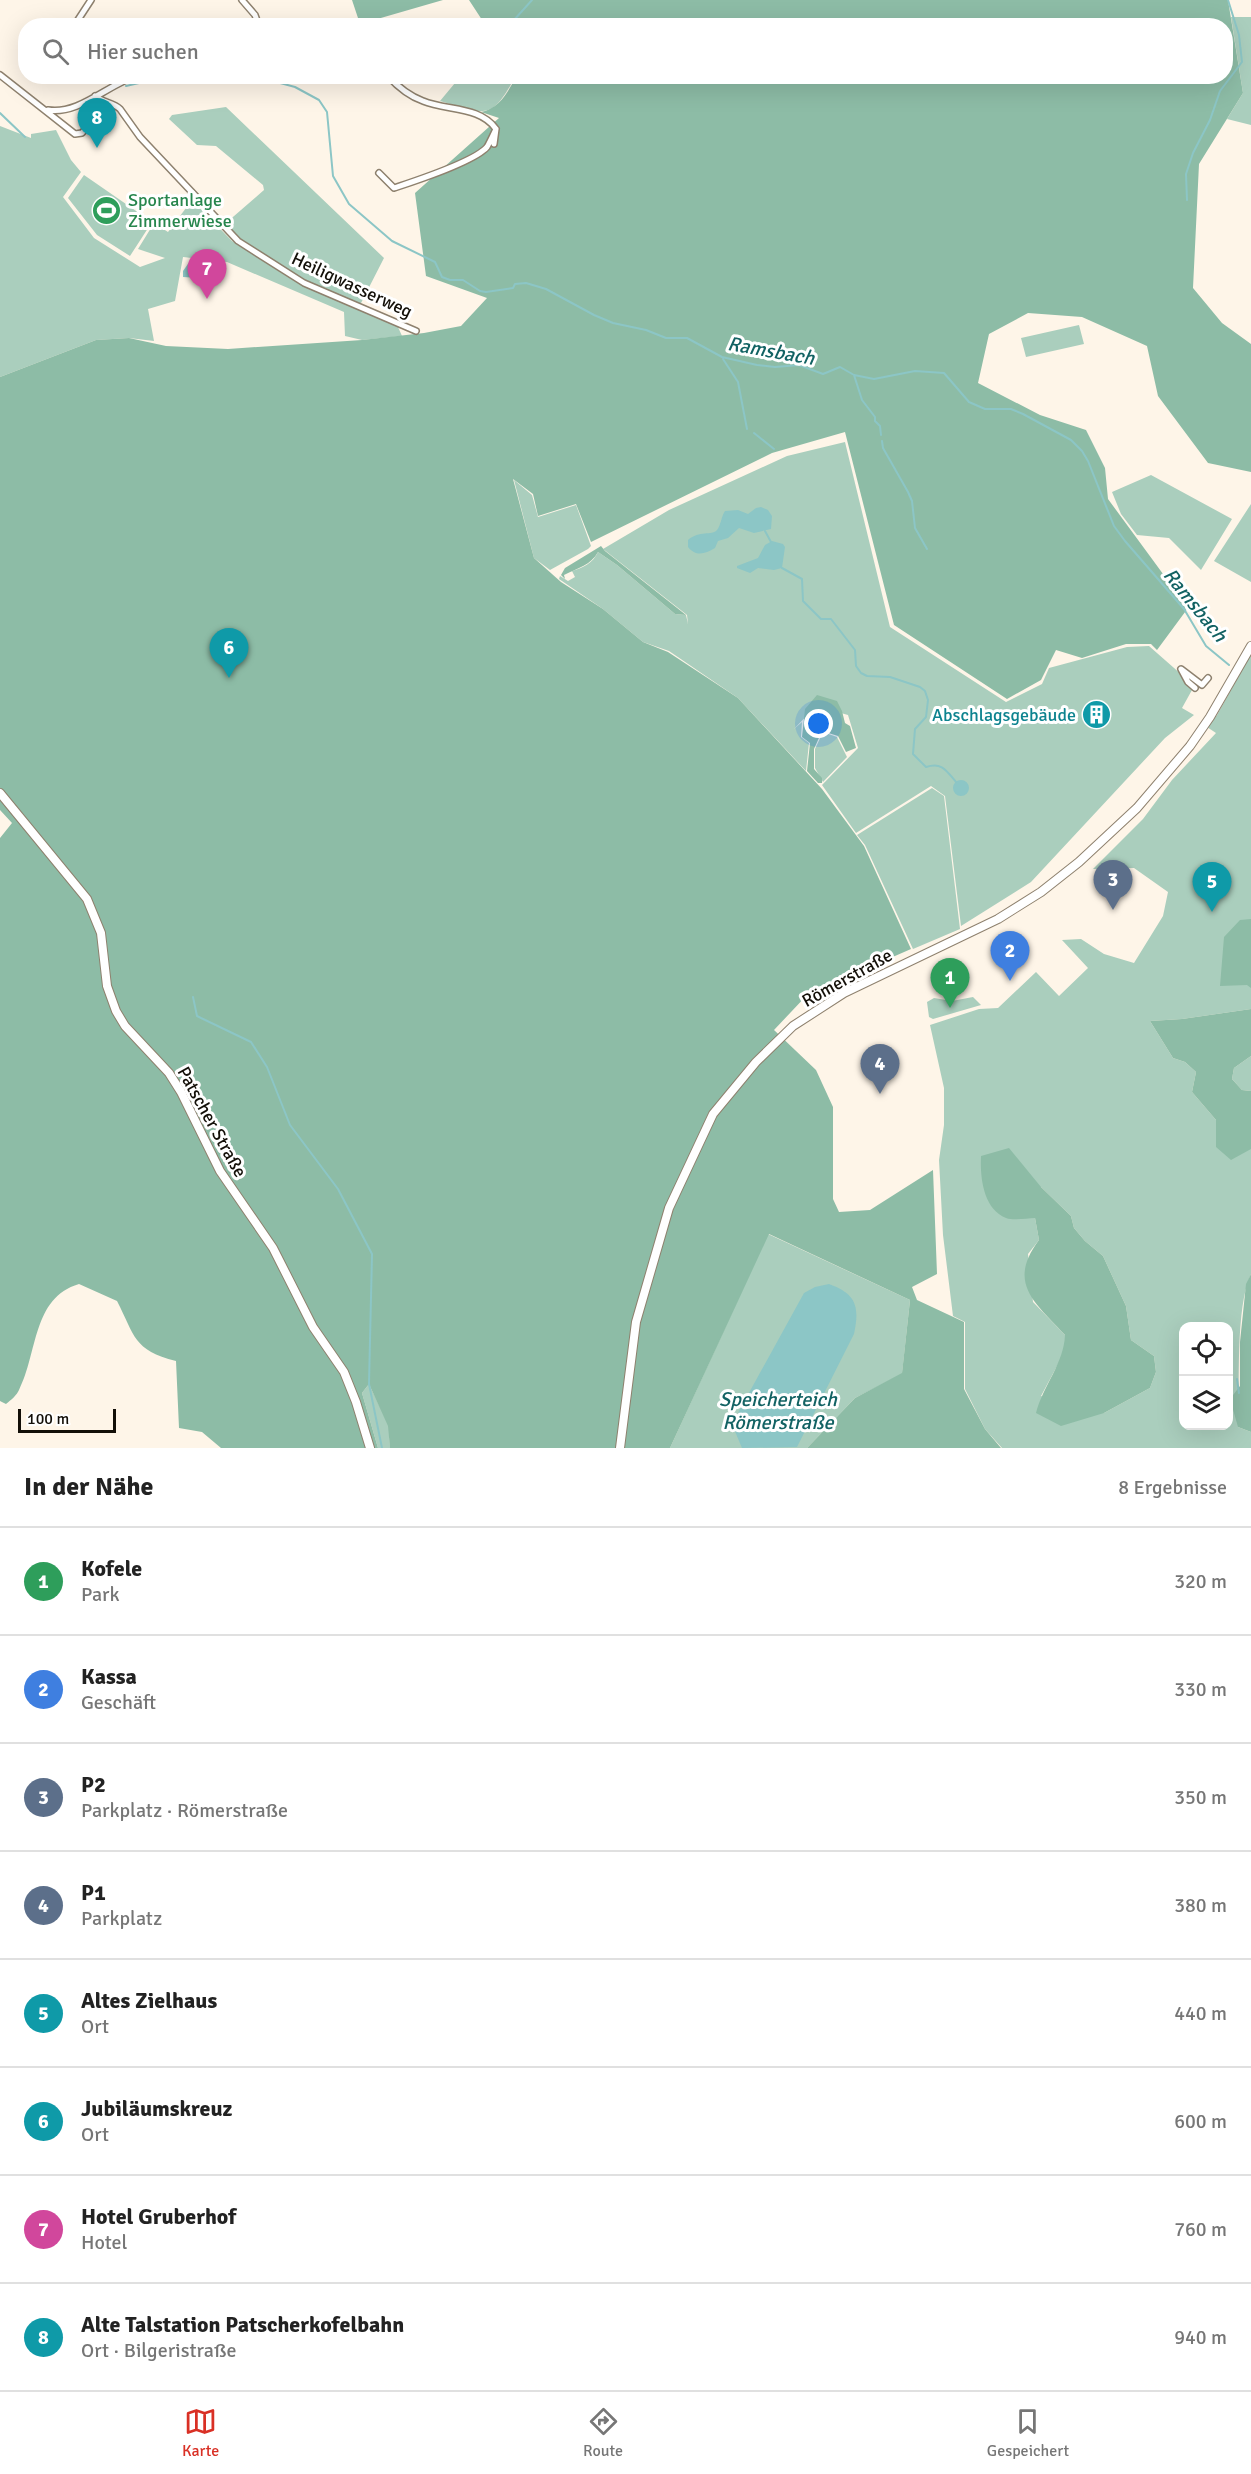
<!DOCTYPE html>
<html lang="de">
<head>
<meta charset="utf-8">
<style>
  :root { --surface:#fff; --page:#f6f6f6; --text:#222; --muted:#767676; --line:#e0e0e0; --accent:#d93025 }
  body { margin:0; font-family:Signika,sans-serif; background:var(--page); color:var(--text) }
  .controls { position:absolute; right:18px; bottom:18px; display:grid; overflow:hidden; border-radius:12px; box-shadow:0 6px 24px #0002 }
  .controls button { width:54px; height:54px; display:grid; place-items:center; padding:0; border:0; border-bottom:2px solid var(--line); background:var(--surface); color:var(--text); font:30px sans-serif }
  .scale { position:absolute; left:18px; bottom:15px; width:98px; box-sizing:border-box; padding-left:6px; border:3px solid #130f08; border-top:0; font-size:16px; line-height:21px; white-space:nowrap; color:#130f08; -webkit-text-stroke:4px #fff; paint-order:stroke }
  .you { position:absolute; left:819px; top:724px; width:21px; height:21px; margin:-15px; border:4px solid #fff; border-radius:50%; background:#1a73e8; box-shadow:0 0 0 9px #1a73e833 }
  .badge { display:grid; place-items:center; width:39px; height:39px; border-radius:50%; background:var(--accent); color:#fff; font-size:20px; font-weight:700 }
  .pin { position:absolute; translate:-50% -50px; filter:drop-shadow(0 2px 3px #0008) }
  .pin::after { content:''; position:absolute; top:32px; width:21px; height:18px; background:inherit; clip-path:polygon(0 0,100% 0,50% 100%) }
  .list { margin:0; padding:0; list-style:none }
  h2 { display:flex; justify-content:space-between; align-items:center; height:78px; margin:0; padding:0 24px; font-size:26px }
  h2 small { font-size:20px; font-weight:400; color:var(--muted) }
  .list li { display:grid; grid-template-columns:39px 1fr auto; gap:18px; align-items:center; box-sizing:border-box; height:108px; padding:0 24px; border-top:2px solid var(--line) }
  .list b { display:block; font-size:22px; white-space:nowrap }
  .list p { margin:0; font-size:20px; white-space:nowrap; color:var(--muted) }
  .list em { font-size:20px; font-style:normal; color:var(--muted) }
  .icon { flex:none; width:33px; height:33px; fill:none; stroke:currentColor; stroke-width:2; stroke-linecap:round; stroke-linejoin:round }
  .map { position:relative; flex:none; width:1251px; height:1448px; overflow:hidden }
  .search { position:absolute; background:var(--surface); box-shadow:0 6px 24px #0002; left:18px; right:18px; top:18px; height:66px; display:flex; align-items:center; gap:15px; box-sizing:border-box; padding:0 21px; border-radius:24px; color:var(--muted); font-size:22px }
  .sheet { height:942px; background:var(--surface) }
  nav { display:flex; justify-content:space-around; align-items:center; box-sizing:border-box; height:84px; border-top:2px solid var(--line); background:var(--surface); font-size:16px; color:var(--muted) }
  nav a { display:grid; justify-items:center; gap:3px }
  nav .on { color:var(--accent) }
  .map>svg:first-child { display:block }
</style>
</head>
<body>
<div class="map">
<svg width="1251" height="1448" viewBox="0 0 1251 1448">
  <rect width="100%" height="100%" fill="#fef5e8"/>
  <path fill="#aacebd" fill-rule="evenodd" d="M1231 17H1251V125L1227 119 1243 93Z
    M460 77H515C491 122 485 114 440 101Z
    M226 107 384 258 360 305C318 288 254 260 226 223L264 190 263 185 216 146 197 145 169 119 172 115Z
    M0 126 31 138V134L56 130 71 160 81 172 63 197 94 238 140 267 165 258 138 249 154 223 168 232 192 200 232 241 287 276 315 291 398 327 402 336 362 340 345 336 344 312 227 262 183 257 175 301 148 309 154 341 129 338 96 340 0 377Z
    M84 175 152 222 130 256 97 235 68 198Z
    M1079 325 1084 344 1026 357 1021 338Z
    M845 442 890 627 1006 702 1042 684 1049 668 1127 647 1149 646 1182 675 1192 690 1182 708 1194 715 1165 738 1031 882 961 926 945 796 931 786 856 833 822 785 858 748 848 715 816 706 794 729 802 722 801 737 809 743 806 771 738 698 669 651 643 642 603 609 559 579 560 576 568 581 575 577 572 571C583 568 593 563 598 552L617 565 675 614 686 615 688 624 687 615 603 549 669 510 787 456Z
    M1151 475 1232 519 1201 570 1169 538 1137 535 1121 514 1112 492Z
    M514 480 532 495 538 517 576 505 591 546 588 549 550 570 534 558Z
    M1251 504V582L1214 561Z
    M1251 654V1009L1182 1019 1150 1021 1173 1058 1185 1062 1196 1072 1192 1092 1216 1120 1251 1149V1274C1235 1308 1240 1386 1238 1427L1251 1432V1448H1002L985 1429 965 1389V1322L953 1316 943 1235 939 1160 944 1125V1088L930 1025 979 1009 998 1008 1036 972 1059 996 1088 968 1062 940 1081 939 1104 954 1134 963 1163 916 1168 892 1134 868 1093 869 1143 819 1172 780 1216 733 1207 727 1217 715ZM1041 1187 1071 1216 1074 1228 1085 1241 1103 1256 1126 1306 1131 1340 1154 1356 1156 1372 1150 1388 1104 1413 1041 1396 1065 1351V1335L1033 1302 1028 1254 1039 1240 1035 1218ZM1184 1326H1228V1426H1184Z
    M823 732 837 737 847 757 823 782 815 768V749Z
    M932 788 944 796 960 929 913 949 865 845 857 835Z
    M973 997 981 1005 933 1019 929 1017 927 1002 934 998 952 1001Z
    M1251 1056V1091L1242 1090 1232 1079 1234 1068Z
    M768 1234 910 1300 902 1374 855 1398 807 1448H670Z
    M369 1384 389 1426 390 1448H378L362 1393Z"/>
  <path fill="#8dbca6" d="M352 0H443L360 24Z
    M469 0H1228L1243 93 1199 164 1193 288 1222 323 1251 344V472L1208 463 1158 396 1147 346 1082 317 1028 313 989 334 978 383 1040 415 1086 430 1105 468 1108 499 1188 608 1157 650 1151 644H1126L1082 658 1056 650 1041 680 1007 699 894 625 845 432 772 453 591 542 576 504 538 516 533 494 513 479 534 558 561 582 603 609 643 642 668 652 738 698 822 789 864 846 911 949 808 994 774 1030 816 1070 833 1107V1199L839 1212 870 1210 933 1170 937 1274 912 1287 917 1300 964 1322V1389L985 1429 1001 1448H807L855 1398 902 1373 910 1300 769 1234 670 1448H390L388 1426 369 1384 362 1393 378 1448H221L202 1432 179 1428 176 1361C133 1350 135 1336 117 1301L79 1284C32 1298 38 1353 19 1390 17 1395 11 1400 6 1404L0 1401V838L12 823 0 810V377L96 340 129 338 166 346 228 349 362 340 424 333 461 326 487 298 426 276 415 193 499 118 481 112C500 108 507 93 516 77L1226 76V26H486Z
    M601 546 605 551 686 615 675 614 617 565 598 552C591 565 578 568 564 575L565 579 561 575 565 568Z
    M817 695 837 701 842 711 845 723 850 726 856 748 846 752 838 736 822 731 814 749V769L822 778V783H818L807 771 810 743 802 737 805 709Z
    M1251 919V988L1247 985 1220 986 1224 937 1240 920Z
    M1251 1009V1056L1234 1068 1232 1079 1242 1090 1251 1091V1149L1231 1160 1216 1147V1120L1192 1092 1196 1072 1185 1062 1173 1058 1150 1021 1182 1019Z
    M1009 1148 1041 1187 1071 1216 1074 1228 1085 1241 1103 1256 1126 1306 1131 1340 1154 1356 1156 1372 1150 1388 1104 1413 1061 1426 1036 1413C1043 1386 1064 1363 1065 1335 1036 1303 1006 1284 1039 1240L1035 1218C1027 1218 1014 1221 1006 1218 983 1209 980 1177 981 1156Z
    M1251 1274V1432L1238 1427 1230 1399 1240 1386V1342L1246 1284Z"/>
  <path fill="#8cc6c6" d="M190 261 214 263 221 271 216 279 183 277V271Z
    M761 507 768 510 772 516 771 529 754 533 739 528 728 538 718 541 715 548C705 554 696 557 688 547V540C699 530 712 536 717 530 721 525 721 517 725 511L738 510 748 514 756 508Z
    M772 541 783 544 785 547 782 568 774 570 758 568 750 573 737 568V566L758 558 765 545Z
    M953 788a8 8 0 1 1 16 0a8 8 0 1 1-16 0Z
    M829 1284C856 1294 860 1306 854 1334L797 1447 742 1448 734 1429 739 1411 804 1293 815 1287Z"/>
  <g fill="none" stroke-linecap="round" stroke-linejoin="round">
    <path stroke="#8cc6c6" stroke-width="2" d="M514 20 532 0
      M258 77 295 87 319 100 327 112 333 176 349 204 392 241 435 262 442 277 450 280H463L480 291 486 292 513 288 515 284 526 283 546 289 594 315 613 323 646 330 666 338H687L722 357 757 365 775 367 799 365 823 374 840 367 854 375 874 379 915 371 944 373 969 402 985 409H1011L1023 414 1071 440 1082 451 1088 461 1114 526 1125 541 1184 609 1206 646 1229 665
      M157 79 169 78 183 82
      M126 86 152 80
      M0 113 25 137
      M1187 200 1186 174 1193 153 1210 120 1220 91 1242 62 1239 35 1228 0
      M723 359 738 382 747 429
      M854 375 862 400 875 417V421L880 426 881 435
      M754 433 774 449
      M882 441 883 448 908 492 912 501 915 528 927 549
      M765 531 771 542
      M782 568 802 579 803 601 821 619H831L855 650 856 666 861 673 867 676 890 677 920 687 925 691 928 700 926 717 915 729 913 754 926 767C942 762 946 770 956 782
      M193 997 197 1016 251 1042 267 1067 290 1125 338 1189 372 1254 369 1384 382 1448
      M1237 1379 1239 1393"/>
    <defs>
      <path id="street" d="M242 0 255 15 259 26
        M74 26 91 0
        M0 75 75 134 82 133 100 111 102 102
        M388 76C398 87 409 96 423 101 447 111 480 106 496 129L494 144
        M95 96C103 103 113 102 120 109L140 137 238 241 304 283 416 331
        M48 110C79 115 107 85 136 76
        M379 173 394 188C415 181 474 162 487 147 490 142 493 135 496 129
        M1195 688 1188 682 1181 669 1202 685 1208 678"/>
      <path id="secondary" d="M0 793 87 899 101 933 107 986 116 1011 125 1026 169 1073 181 1092 220 1171 273 1248 313 1327 344 1372 356 1402 370 1448
        M620 1448 636 1322 669 1208 713 1114 756 1062 793 1026 844 993 998 919 1041 892 1079 862 1137 808 1190 746 1210 717 1251 646"/>
    </defs>
    <use href="#street" stroke="#8e816e" stroke-width="8"/>
    <use href="#secondary" stroke="#8e816e" stroke-width="10"/>
    <use href="#street" stroke="#fff" stroke-width="5"/>
    <use href="#secondary" stroke="#fff" stroke-width="8"/>
  </g>
  <defs>
    <symbol id="stadium-disc" viewBox="-11 -11 22 22"><circle r="9.5" fill="#2e9e5b" stroke="#fff"/><path d="M0-5a6.5 5 0 1 0 0 10a6.5 5 0 1 0 0-10ZM-3.5-1.8h7v3.6h-7Z" fill="#fff"/></symbol>
    <symbol id="building-disc" viewBox="-11 -11 22 22"><circle r="9.5" fill="#0f9aa8" stroke="#fff"/><path d="M-4-6H4V6H1V3H-1V6H-4ZM-2.5-4.3h1.7v1.8h-1.7ZM.8-4.3h1.7v1.8H.8ZM-2.5-1h1.7V.8h-1.7ZM.8-1h1.7V.8H.8Z" fill="#fff"/></symbol>
  </defs>
  <g fill-rule="evenodd">
    <use href="#stadium-disc" x="90" y="194" width="33" height="33"/>
    <use href="#building-disc" x="1080" y="698" width="33" height="33"/>
  </g>
  <g text-anchor="middle" dominant-baseline="central" stroke-width="6" stroke-linejoin="round" paint-order="stroke">
    <g font-size="18" fill="#27864d" stroke="#fff" text-anchor="start">
      <text x="128" y="200">Sportanlage<tspan x="128" dy="21">Zimmerwiese</tspan></text>
    </g>
    <g font-size="18" fill="#130f08" stroke="#fff">
      <text transform="translate(352 285) rotate(25)">Heiligwasserweg</text>
      <text transform="translate(847 978) rotate(-29)">Römerstraße</text>
      <text transform="translate(212 1122) rotate(61)">Patscher Straße</text>
    </g>
    <g font-size="18" fill="#0d838f" stroke="#fff" text-anchor="end">
      <text x="1076" y="715">Abschlagsgebäude</text>
    </g>
    <g font-size="20" font-style="italic" fill="#126263" stroke="#fff">
      <text transform="translate(771 351) rotate(10)">Ramsbach</text>
      <text transform="translate(1195 605) rotate(51)">Ramsbach</text>
      <text x="778" y="1399">Speicherteich<tspan x="778" dy="23">Römerstraße</tspan></text>
    </g>
  </g>
</svg>
<div class="controls">
<button><svg class="icon" aria-label="locate" viewBox="0 0 24 24"><circle cx="12" cy="12" r="6"/><path d="M12 2v4M12 18v4M2 12h4M18 12h4"/></svg></button>
<button><svg class="icon" aria-label="layers" viewBox="0 0 24 24"><path d="M12 4l9 5-9 5-9-5zM3 14l9 5 9-5"/></svg></button>
</div>
<div class="scale">100 m</div>
<div class="you"></div>
<div class="pin badge" style="left:950px;top:1008px;background:#2e9e5b">1</div>
<div class="pin badge" style="left:1010px;top:981px;background:#3f7fe0">2</div>
<div class="pin badge" style="left:1113px;top:910px;background:#5c6f8a">3</div>
<div class="pin badge" style="left:880px;top:1094px;background:#5c6f8a">4</div>
<div class="pin badge" style="left:1212px;top:912px;background:#0f9aa8">5</div>
<div class="pin badge" style="left:229px;top:678px;background:#0f9aa8">6</div>
<div class="pin badge" style="left:207px;top:299px;background:#d1479c">7</div>
<div class="pin badge" style="left:97px;top:148px;background:#0f9aa8">8</div>
<div class="search"><svg class="icon" aria-label="search" viewBox="0 0 24 24"><circle cx="10" cy="10" r="6"/><path d="M15 15l6 6"/></svg>Hier suchen</div>
</div>
<section class="sheet">
<h2>In der Nähe<small>8 Ergebnisse</small></h2>
<ul class="list">
<li><span class="badge" style="background:#2e9e5b">1</span><div><b>Kofele</b><p>Park</p></div><em>320 m</em></li>
<li><span class="badge" style="background:#3f7fe0">2</span><div><b>Kassa</b><p>Geschäft</p></div><em>330 m</em></li>
<li><span class="badge" style="background:#5c6f8a">3</span><div><b>P2</b><p>Parkplatz · Römerstraße</p></div><em>350 m</em></li>
<li><span class="badge" style="background:#5c6f8a">4</span><div><b>P1</b><p>Parkplatz</p></div><em>380 m</em></li>
<li><span class="badge" style="background:#0f9aa8">5</span><div><b>Altes Zielhaus</b><p>Ort</p></div><em>440 m</em></li>
<li><span class="badge" style="background:#0f9aa8">6</span><div><b>Jubiläumskreuz</b><p>Ort</p></div><em>600 m</em></li>
<li><span class="badge" style="background:#d1479c">7</span><div><b>Hotel Gruberhof</b><p>Hotel</p></div><em>760 m</em></li>
<li><span class="badge" style="background:#0f9aa8">8</span><div><b>Alte Talstation Patscherkofelbahn</b><p>Ort · Bilgeristraße</p></div><em>940 m</em></li>
</ul>
</section>
<nav>
<a class="on"><svg class="icon" aria-label="map" viewBox="0 0 24 24"><path d="M3 6l6-2 6 2 6-2v14l-6 2-6-2-6 2zM9 4v14M15 6v14"/></svg>Karte</a>
<a><svg class="icon" aria-label="directions" viewBox="0 0 24 24"><path d="M12 3l9 9-9 9-9-9zM9 14v-3h6M13 9l2 2-2 2"/></svg>Route</a>
<a><svg class="icon" aria-label="saved" viewBox="0 0 24 24"><path d="M7 4h10v16l-5-4-5 4z"/></svg>Gespeichert</a>
</nav>
</body>
</html>
